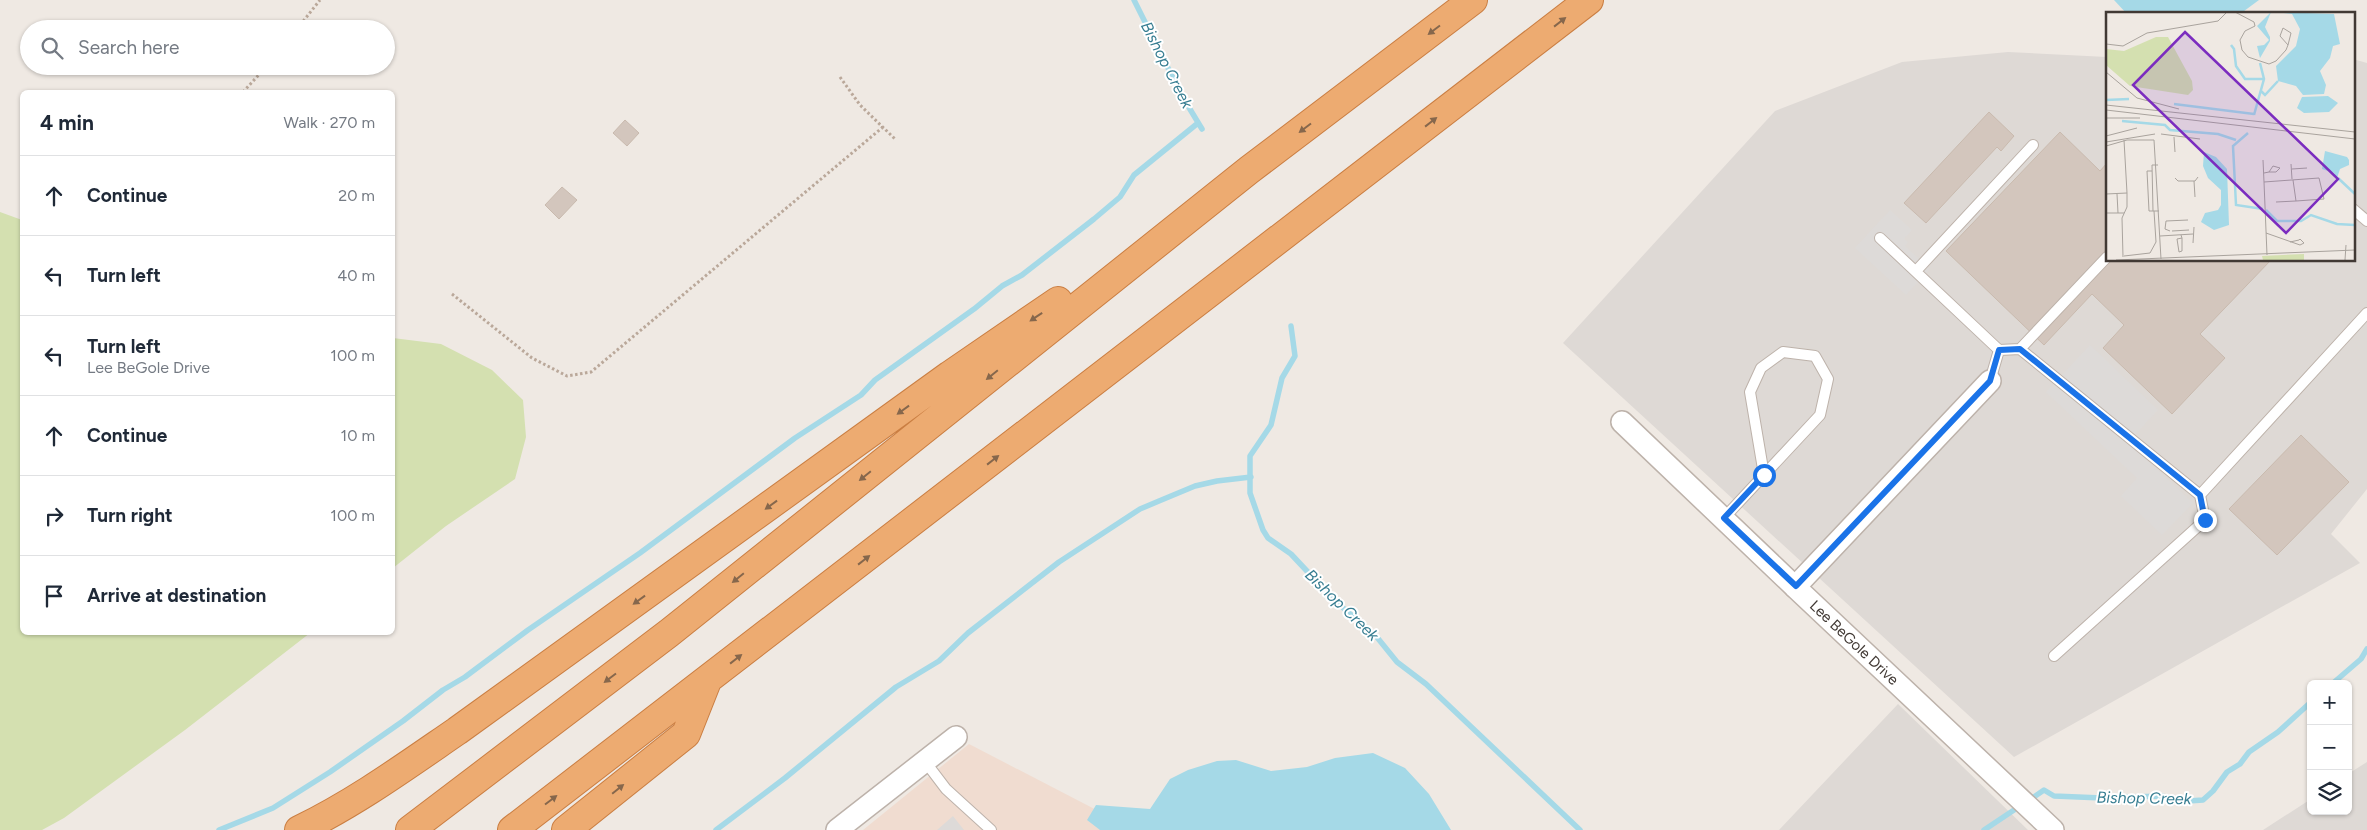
<!DOCTYPE html>
<html lang="en">
<head>
<meta charset="utf-8">
<style>
  :root { --surface:#fff; --page:#f6f6f7; --text:#1f2937; --muted:#747a83; --line:#e0e1e3 }
  body { margin:0; font-family:Figtree,sans-serif; background:var(--page); color:var(--text) }
  .controls { position:absolute; right:15px; bottom:15px; display:grid; overflow:hidden; border-radius:8px; box-shadow:0 1px 4px #0004 }
  .controls button { width:45px; height:45px; display:grid; place-items:center; padding:0; border:0; border-bottom:1px solid var(--line); background:var(--surface); color:var(--text); font:25px sans-serif }
  .stop { position:absolute; width:15px; height:15px; margin:-11px; border:4px solid #1a73e8; border-radius:50%; background:#fff }
  .stop.end { background:#1a73e8; border-color:#fff; box-shadow:0 1px 5px #0008 }
  .list { margin:0; padding:0; list-style:none }
  h2 { display:flex; justify-content:space-between; align-items:center; height:65px; margin:0; padding:0 20px; font-size:21px }
  h2 small { font-size:16px; font-weight:400; color:var(--muted) }
  .list li { display:grid; grid-template-columns:32px 1fr auto; gap:15px; align-items:center; box-sizing:border-box; height:80px; padding:0 20px; border-top:1px solid var(--line) }
  .list b { display:block; font-size:19px; white-space:nowrap }
  .list p { margin:0; font-size:16px; white-space:nowrap; color:var(--muted) }
  .list em { font-size:16px; font-style:normal; color:var(--muted) }
  .icon { flex:none; width:28px; height:28px; fill:none; stroke:currentColor; stroke-width:2; stroke-linecap:round; stroke-linejoin:round }
  .map { position:relative; flex:none; width:2367px; height:830px; overflow:hidden }
  .search { position:absolute; background:var(--surface); box-shadow:0 1px 4px #0004; left:20px; top:20px; width:375px; height:55px; display:flex; align-items:center; gap:12px; box-sizing:border-box; padding:0 18px; border-radius:28px; color:var(--muted); font-size:19px }
  .panel { position:absolute; background:var(--surface); box-shadow:0 1px 4px #0004; left:20px; top:90px; width:375px; height:545px; border-radius:8px }
  .map>svg:first-child { display:block }
</style>
</head>
<body>
<div class="map">
<svg width="2367" height="830" viewBox="0 0 2367 830">
  <rect width="100%" height="100%" fill="#efe9e3"/>
  <path fill="#f0dcd0" d="M969 744 1135 830H863Z"/>
  <path fill="#ded9d5" d="M2008 52 2107 57V260H2353V59L2367 63V489L2331 534 2360 563 2014 757 1563 343 1775 111 1902 62Z
    M1898 704 2028 830H1779Z
    M2367 762V830H2263L2311 799V811H2348V774Z"/>
  <path fill="#d4e0b0" d="M0 212 22 220V632L310 633 185 730 64 818 42 830H0Z
    M393 338 441 344 492 370 523 400 526 437 515 479 446 526 393 568Z"/>
  <path fill="#dddad8" d="M1890 210 1912 230 1904 239 1908 242 1905 246 1930 269 1906 295 1855 248Z
    M2090 345 2158 410 2128 442 2193 503 2162 535 2121 496 2137 478 2046 392Z
    M953 816 964 830H937Z"/>
  <path fill="#a5d9e7" d="M2114 0H2259L2240 14H2127Z
    M1373 753 1405 768 1429 794 1451 830H1100L1087 820 1096 805 1150 809 1170 779 1188 770 1217 761 1236 760 1271 771 1307 767 1335 758Z"/>
  <g fill="none" stroke-linecap="round" stroke-linejoin="round">
    <path stroke="#a5d9e7" stroke-width="5.5" d="M1134 0 1182 96 1202 129
      M1291 326 1295 356 1282 378 1271 425 1250 456V493L1263 530 1268 538 1291 554 1335 601 1376 636 1397 662 1426 684 1580 830
      M2332 684 2361 659 2367 649
      M2028 801 2044 790 2054 796 2102 798 2161 796 2188 801 2203 800 2213 791 2227 772 2240 764 2249 752 2278 732 2311 702
      M219 830 273 808 330 772 403 721 443 690 465 677 528 630 640 553 795 438 861 395 875 380 974 309 1002 286 1022 275 1094 219 1120 197 1134 175 1198 123
      M716 830 785 778 896 687 939 661 968 633 1059 562 1140 509 1159 501 1195 486 1217 481 1251 477
      M1984 830 2020 806"/>
  </g>
  <path fill="#d3c6bd" stroke="#c9baae" d="M1989 112 2014 136 2001 151 1997 147 1926 223 1904 203Z
    M625 120 639 133 627 146 613 133Z
    M2060 132 2100 171 2107 163V260H2271L2200 334 2225 358 2172 414 2103 348 2124 325 2092 294 2044 345 1946 251Z
    M562 187 577 200 559 219 545 205Z
    M2301 435 2349 482 2277 555 2229 509Z"/>
  <g fill="none" stroke-linecap="round" stroke-linejoin="round">
    <defs>
      <path id="lane" d="M2353 209 2367 221
        M1880 238 1999 350
        M1916 271 2033 145
        M2020 349 2200 495 2367 313
        M1990 381 1999 350 2020 349 2107 257
        M1724 518 1820 415 1828 379 1815 356 1783 352 1761 368 1750 392 1764 475
        M2054 656 2205 520 2200 495
        M924 760 946 789 991 830"/>
      <g id="street">
        <path id="s1" d="M1990 381 1795 587 2053 830"/>
        <path d="M1622 422 1795 587"/>
        <path d="M837 830 956 737"/>
      </g>
      <path id="highway" d="M299 830C355 803 406 766 457 731L950 375 1058 301
        M410 830 669 633 1249 170 1473 0
        M512 830 1589 0
        M566 830 686 734 707 681"/>
    </defs>
    <use href="#lane" stroke="#bdb2aa" stroke-width="12"/>
    <use href="#street" stroke="#bdb2aa" stroke-width="24"/>
    <use href="#highway" stroke="#ca7e42" stroke-width="30"/>
    <path stroke="#baa89a" stroke-width="3" stroke-dasharray="2.5 2.5" stroke-linecap="butt" d="M297 29 320 0
      M840 77 860 105 895 139
      M243 92 267 66
      M452 294 532 358 567 376 591 372 883 127"/>
    <use href="#lane" stroke="#fff" stroke-width="10"/>
    <use href="#street" stroke="#fff" stroke-width="21"/>
    <use href="#highway" stroke="#edab71" stroke-width="28"/>
  </g>
  <defs><path id="oneway-solid" d="M-6-.8H1V-3.2L6.5 0L1 3.2V.8H-6Z" transform="scale(1.25)"/></defs>
  <g fill="#86674c">
    <use href="#oneway-solid" transform="translate(1560 22) rotate(-38)"/>
    <use href="#oneway-solid" transform="translate(1434 30) rotate(143)"/>
    <use href="#oneway-solid" transform="translate(1431 122) rotate(-38)"/>
    <use href="#oneway-solid" transform="translate(1305 128) rotate(143)"/>
    <use href="#oneway-solid" transform="translate(1036 317) rotate(146)"/>
    <use href="#oneway-solid" transform="translate(992 375) rotate(141)"/>
    <use href="#oneway-solid" transform="translate(903 410) rotate(144)"/>
    <use href="#oneway-solid" transform="translate(993 460) rotate(-38)"/>
    <use href="#oneway-solid" transform="translate(865 476) rotate(141)"/>
    <use href="#oneway-solid" transform="translate(771 505) rotate(144)"/>
    <use href="#oneway-solid" transform="translate(864 560) rotate(-38)"/>
    <use href="#oneway-solid" transform="translate(738 578) rotate(141)"/>
    <use href="#oneway-solid" transform="translate(639 600) rotate(144)"/>
    <use href="#oneway-solid" transform="translate(736 659) rotate(-38)"/>
    <use href="#oneway-solid" transform="translate(610 678) rotate(143)"/>
    <use href="#oneway-solid" transform="translate(618 789) rotate(-39)"/>
    <use href="#oneway-solid" transform="translate(551 800) rotate(-37)"/>
  </g>
  <g fill="none" stroke-linecap="round" stroke-linejoin="round">
    <path stroke="#1a73e8" stroke-width="6" d="M1764 475 1724 518 1796 586 1990 381 1999 350 2020 349 2200 495 2205 520"/>
  </g>
  <g text-anchor="middle" dominant-baseline="central" stroke-width="4" stroke-linejoin="round" paint-order="stroke">
    <g font-size="15" fill="#413934" stroke="#fff">
      <text stroke="none"><textPath href="#s1" startOffset="365">Lee BeGole Drive</textPath></text>
    </g>
    <g font-size="16" font-style="italic" fill="#367d91" stroke="#fff">
      <text transform="translate(1167 65) rotate(63)">Bishop Creek</text>
      <text transform="translate(1342 605) rotate(44)">Bishop Creek</text>
      <text transform="translate(2144 798) rotate(1)">Bishop Creek</text>
    </g>
  </g>
  <g transform="translate(2106 12)">
    <rect width="249" height="249" fill="#efe9e3"/>
    <path d="M50 25H62L86 69 87 78 82 83 24 74 0 53V37L18 39ZM198 242V248H157L156 244Z" fill="#d4e0b0"/>
    <path d="M165 0 159 15 164 25V29L154 46 151 34 158 33 163 28 151 14ZM169 0 228 2 234 32 227 34 224 46 214 59 220 73 218 82 197 83 190 74 172 69 170 54 190 34 194 17 186 2ZM222 84 232 91 223 100 198 101 191 96 196 85ZM219 139 241 145 243 148V153L234 157 231 166 228 161 216 157ZM98 140 110 145 121 157 123 213 108 218 95 210 99 201 112 198 115 193V178L102 166 97 154Z" fill="#a5d9e7"/>
    <path fill="none" stroke="#a5d9e7" stroke-width="2.5" d="M125 33 128 37 130 54 139 67H158M155 79 159 83 172 69M0 88 23 87M68 92 148 102M148 103 158 67 154 51M16 109 59 113 64 118 112 122 130 128M142 121 127 134 130 193 157 197M232 166 249 182M160 198 171 209H195L205 203 231 212 249 213"/>
    <path fill="none" stroke="#a9a39d" stroke-width="1" d="M129 0 148 10M148 10 149 14 139 19 134 28 136 38 142 45 163 52 170 49 180 38 182 33 185 21 177 16 174 24 182 33M0 32 17 34 41 21 112 9 121 0M0 60 31 86 73 97M0 93 249 120M0 98 249 127M0 106H34M55 122 94 127M0 124 31 116M68 125 69 140M48 128 55 247M0 130 49 122M0 134 21 128H48M157 148 158 170M185 152 186 167M186 157 201 156M46 159H41L43 199H48M158 161 163 160H170L174 156 167 154 163 160M69 166 72 169H89L92 165M88 169 89 185M0 182 21 181 18 128M11 182 12 201M170 190 190 189M47 199 46 153H52M0 201H18M64 219 59 217 60 209 82 208M66 219 83 218M160 221 194 233 198 231 194 227 193 228 184 230M75 223 76 226V239L73 240 71 227 76 226M54 224 87 222M87 231 88 215M161 243 158 170 213 166 218 187 190 189 187 168M18 244 44 241 50 230 48 199H53M17 245 16 206 21 195V181M10 248 249 238M239 248 240 233"/>
    <path fill="#7b2cbf" fill-opacity="0.15" stroke="#7b2cbf" stroke-width="2.5" d="M79 20 232 167 180 221 27 73Z"/>
    <rect width="249" height="249" fill="none" stroke="#413934" stroke-width="2.5"/>
  </g>
</svg>
<div class="controls">
<button>+</button>
<button>−</button>
<button><svg class="icon" aria-label="layers" viewBox="0 0 24 24"><path d="M12 4l9 5-9 5-9-5zM3 14l9 5 9-5"/></svg></button>
</div>
<div class="stop" style="left:1764px;top:475px"></div>
<div class="stop end" style="left:2205px;top:520px"></div>
<div class="search"><svg class="icon" aria-label="search" viewBox="0 0 24 24"><circle cx="10" cy="10" r="6"/><path d="M15 15l6 6"/></svg>Search here</div>
<section class="panel">
<h2>4 min<small>Walk · 270 m</small></h2>
<ul class="list">
<li><svg class="icon" aria-label="ahead" viewBox="0 0 24 24"><path d="M12 20V5M6 11l6-6 6 6"/></svg><div><b>Continue</b></div><em>20 m</em></li>
<li><svg class="icon" aria-label="left" viewBox="0 0 24 24"><path d="M17 20v-9H6M10 6l-5 5 5 5"/></svg><div><b>Turn left</b></div><em>40 m</em></li>
<li><svg class="icon" aria-label="left" viewBox="0 0 24 24"><path d="M17 20v-9H6M10 6l-5 5 5 5"/></svg><div><b>Turn left</b><p>Lee BeGole Drive</p></div><em>100 m</em></li>
<li><svg class="icon" aria-label="ahead" viewBox="0 0 24 24"><path d="M12 20V5M6 11l6-6 6 6"/></svg><div><b>Continue</b></div><em>10 m</em></li>
<li><svg class="icon" aria-label="right" viewBox="0 0 24 24"><path d="M7 20v-9h11M14 6l5 5-5 5"/></svg><div><b>Turn right</b></div><em>100 m</em></li>
<li><svg class="icon" aria-label="arrive" viewBox="0 0 24 24"><path d="M6 21V4h12l-3 4 3 4H6"/></svg><div><b>Arrive at destination</b></div></li>
</ul>
</section>
</div>
</body>
</html>
